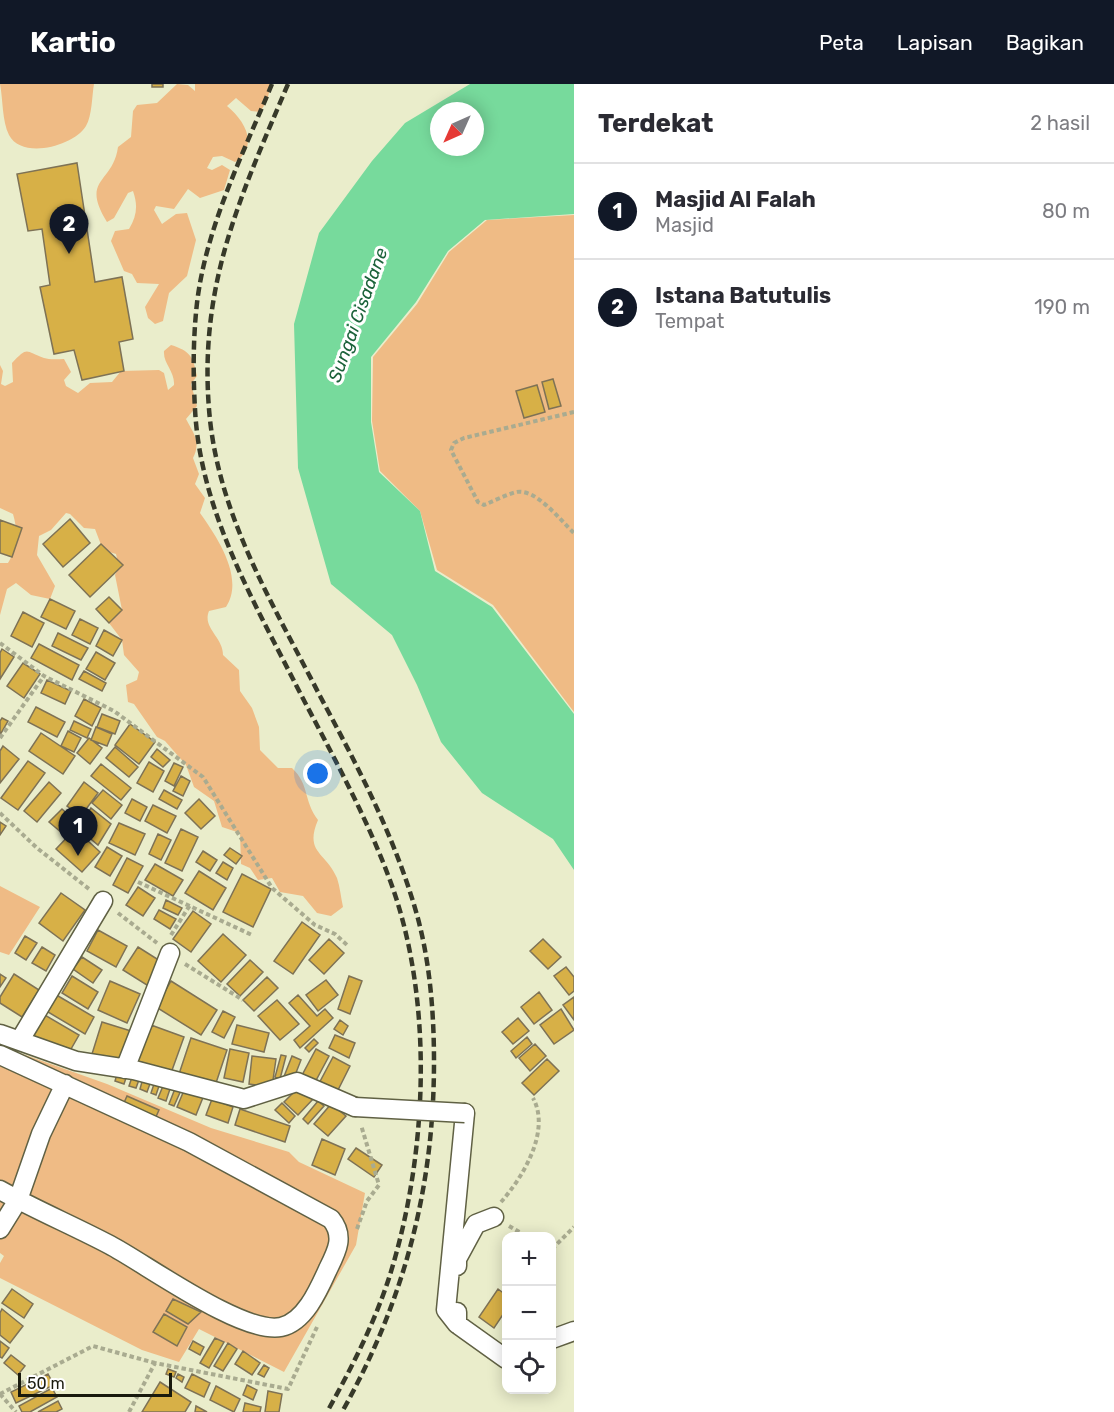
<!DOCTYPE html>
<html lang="id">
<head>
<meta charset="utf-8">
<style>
  :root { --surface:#fff; --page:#f7f7f7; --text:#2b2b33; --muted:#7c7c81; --line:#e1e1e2; --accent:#111827 }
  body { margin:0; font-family:Rubik,sans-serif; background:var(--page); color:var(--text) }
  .controls { position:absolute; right:18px; bottom:18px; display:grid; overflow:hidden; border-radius:12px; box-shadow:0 3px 15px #0003 }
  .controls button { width:54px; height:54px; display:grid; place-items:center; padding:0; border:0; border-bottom:2px solid var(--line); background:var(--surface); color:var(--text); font:30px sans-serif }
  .compass { position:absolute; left:430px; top:18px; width:54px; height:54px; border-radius:50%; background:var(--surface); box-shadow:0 3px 15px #0003; rotate:225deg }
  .scale { position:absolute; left:18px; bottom:15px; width:154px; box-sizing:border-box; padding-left:6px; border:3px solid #191a0d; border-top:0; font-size:16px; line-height:21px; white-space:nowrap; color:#191a0d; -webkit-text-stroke:4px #fff; paint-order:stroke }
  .you { position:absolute; left:318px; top:690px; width:21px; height:21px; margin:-15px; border:4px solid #fff; border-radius:50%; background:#1a73e8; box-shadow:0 0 0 9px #1a73e833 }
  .badge { display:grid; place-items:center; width:39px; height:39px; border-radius:50%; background:var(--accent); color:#fff; font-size:20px; font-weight:700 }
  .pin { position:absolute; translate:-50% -50px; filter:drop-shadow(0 2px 3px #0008) }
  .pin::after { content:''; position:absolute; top:32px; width:21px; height:18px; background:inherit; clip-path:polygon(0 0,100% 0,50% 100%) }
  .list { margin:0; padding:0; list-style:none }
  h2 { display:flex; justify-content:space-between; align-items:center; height:78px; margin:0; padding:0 24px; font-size:26px }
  h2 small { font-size:20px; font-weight:400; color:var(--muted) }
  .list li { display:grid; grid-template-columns:39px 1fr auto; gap:18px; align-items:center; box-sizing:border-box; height:96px; padding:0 24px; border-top:2px solid var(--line) }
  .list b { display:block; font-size:22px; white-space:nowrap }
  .list p { margin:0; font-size:20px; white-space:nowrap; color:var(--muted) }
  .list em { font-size:20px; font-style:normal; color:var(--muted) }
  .icon { flex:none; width:33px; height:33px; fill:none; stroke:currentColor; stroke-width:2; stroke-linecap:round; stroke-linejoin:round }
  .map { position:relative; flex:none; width:574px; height:1328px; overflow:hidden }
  header { display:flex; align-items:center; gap:36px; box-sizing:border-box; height:84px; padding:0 30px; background:var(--accent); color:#fff }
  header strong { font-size:28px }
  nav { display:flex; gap:33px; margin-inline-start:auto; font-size:21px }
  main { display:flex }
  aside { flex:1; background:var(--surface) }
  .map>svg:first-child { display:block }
</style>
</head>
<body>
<header>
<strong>Kartio</strong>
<nav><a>Peta</a><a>Lapisan</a><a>Bagikan</a></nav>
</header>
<main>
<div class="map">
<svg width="574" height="1328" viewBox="0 0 574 1328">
  <rect width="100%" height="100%" fill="#eaedcb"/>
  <path fill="#efbb85" d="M0 0H94C92 11 92 32 86 42 74 62 22 76 9 51 2 37 3 15 0 0Z
    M177 0 188 1 195 7V0H271L267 17 260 28 251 27 236 14 227 22C244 36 260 61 235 78L222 72 213 73 207 84 212 86 222 81 230 86 224 106 200 114 188 105 174 125 156 122 154 126 162 140 176 130 187 129 196 156 187 192 169 209 163 237 155 240 148 234 145 223 159 200 137 199 132 190 124 187 111 157 115 147 129 145C137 132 138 121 133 107L128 109 114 134 107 138C80 94 113 100 118 63L131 53 133 27 137 21 157 19Z
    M574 131V628L493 521 437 486 420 427 380 387 372 337 373 273 417 220 449 168 487 136Z
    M171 261C190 267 193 272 197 292L191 300 197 322 186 335C194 350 201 358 193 374L199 390 195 400 205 414 200 429C217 453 245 494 226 523L209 527C202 544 223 553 223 571L239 586 240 607 252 624 259 643 260 666 278 684H292C310 701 303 716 318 736 304 769 326 768 337 794 340 803 341 814 343 823L331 832 317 829 303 812 280 808 272 794 258 796 250 784 241 780 240 749 222 743 214 717 194 703 186 681 165 657 157 653 134 620 128 618 126 601 137 596 139 588 124 571 122 556 109 539 122 526 115 491 119 483 116 470 103 466 95 445 84 444 70 430 66 429 51 446 39 452 37 471 55 502 50 515 31 511 16 499 7 505 0 531V479H8C18 463 18 447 13 430L0 424V281L3 287 1 300 5 302 13 298 12 279C28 262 25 267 44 274 50 276 58 275 64 275L71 288 64 296 66 302 78 309 90 299 112 298 121 287 159 286 164 289 168 306 174 301C175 287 163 280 164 267Z
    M0 802 40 823 9 871 0 868Z
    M0 962 107 1000 211 1044 289 1068 299 1078 365 1109 356 1161 284 1288 199 1245 179 1278 142 1266 0 1194V1179L4 1172 0 1169Z"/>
  <path fill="#77da9c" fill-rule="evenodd" d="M470 0H574V130L485 136 448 167 416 218 371 273V338L379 388 420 427 435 487 492 523 574 630V786L553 755 482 709 441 658 417 601 392 551 331 500 298 384 294 240 319 149 372 77 405 39ZM439 27H475V63H439Z"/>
  <path fill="#d7b047" stroke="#7e7255" stroke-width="1.5" d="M152 0H163V3H152Z
    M77 79 95 198 122 193 133 255 119 258 124 287 82 296 74 266 54 270 40 203 50 201 42 145 28 147 17 90Z
    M553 295 561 322 549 325 542 298Z
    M537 301 545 328 524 334 516 307Z
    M70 435 90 459 63 483 43 460Z
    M0 436 22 444 12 473 0 469Z
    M101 460 123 481 90 513 69 491Z
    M109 513 122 526 109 539 96 525Z
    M50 515 75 527 66 545 41 533Z
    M23 528 44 539 32 563 11 552Z
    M80 535 98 544 90 560 72 551Z
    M104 546 122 556 113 572 96 562Z
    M58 549 88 564 81 576 52 562Z
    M39 560 79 581 72 596 31 574Z
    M2 565 14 573 0 595V569Z
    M96 568 115 579 105 596 86 585Z
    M23 579 40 590 24 614 7 602Z
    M84 587 106 599 102 607 79 595Z
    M47 596 71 607 65 620 41 609Z
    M84 615 101 624 92 642 75 632Z
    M36 623 65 638 57 653 28 638Z
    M102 630 120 637 115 650 97 643Z
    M2 634 8 637 0 651V637Z
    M74 637 91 645 87 654 70 646Z
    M130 640 155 658 139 680 115 661Z
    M96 643 112 650 107 662 91 656Z
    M68 647 81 654 74 668 61 662Z
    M41 649 75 672 63 690 29 667Z
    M89 654 102 664 90 680 77 669Z
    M3 662 19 675 0 699V667Z
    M115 663 138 683 129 693 106 674Z
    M157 665 170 676 163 683 151 673Z
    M28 677 45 689 18 726 1 714Z
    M149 678 164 687 153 708 137 699Z
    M174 679 183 683 174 702 165 697Z
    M101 680 131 704 121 716 91 692Z
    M181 692 190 697 183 712 173 707Z
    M49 698 61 709 37 738 24 727Z
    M84 698 98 709 81 732 67 722Z
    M103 706 122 721 111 735 92 719Z
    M164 706 182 716 177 725 159 715Z
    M132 715 147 723 140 737 125 729Z
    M199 715 215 732 201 745 185 729Z
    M153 721 176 732 167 749 145 737Z
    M91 724 111 740 98 761 79 745Z
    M62 725 74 736 62 749 49 738Z
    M0 738 6 742 0 751Z
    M119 739 145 750 135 771 109 759Z
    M75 745 100 768 82 788 56 765Z
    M181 745 198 753 182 787 165 779Z
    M158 750 171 756 161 776 149 770Z
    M107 763 122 772 110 792 95 783Z
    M230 764 242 772 236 780 224 771Z
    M203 767 217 776 210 787 196 778Z
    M127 774 143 782 128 809 113 801Z
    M223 778 233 784 227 796 216 789Z
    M155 780 183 796 173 812 145 796Z
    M199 787 226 804 213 826 185 809Z
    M242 790 271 805 253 843 223 828Z
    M138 803 155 814 143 832 126 821Z
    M61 809 85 826 63 857 39 839Z
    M166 816 182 824 178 831 163 824Z
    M159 826 176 835 170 845 154 835Z
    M193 827 211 840 191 868 173 855Z
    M302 838 320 851 293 890 274 877Z
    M98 846 127 862 116 883 87 867Z
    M223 850 246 871 221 898 198 877Z
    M25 852 37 859 26 876 15 869Z
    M329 855 344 869 324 890 309 876Z
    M543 855 561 873 548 885 530 867Z
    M42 863 55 871 46 887 32 879Z
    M138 863 165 880 150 903 123 886Z
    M82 873 102 886 93 899 73 885Z
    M250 876 263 888 240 912 227 900Z
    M566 883 574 893V907L569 911 554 892Z
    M0 890 6 894 0 903Z
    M14 890 39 906 22 933 0 919V913Z
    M72 892 98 908 88 925 62 909Z
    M349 892 362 897 350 930 338 925Z
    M267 893 278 904 254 927 243 916Z
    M326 896 338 911 318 927 306 911Z
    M110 897 140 910 127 939 98 926Z
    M171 897 217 926 201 951 156 923Z
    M539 908 552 926 534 940 521 923Z
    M53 909 94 933 85 950 43 925Z
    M298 911 317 932 325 925 333 934 300 964 294 956 310 942 289 919Z
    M574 913V936L563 921Z
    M277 916 299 940 280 956 258 932Z
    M561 925 574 946 554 960 540 941Z
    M223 927 235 933 224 954 212 948Z
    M43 930 79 951 67 972 31 951Z
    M518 934 529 947 513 960 502 948Z
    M340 936 348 942 343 951 334 945Z
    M102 938 131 947 120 979 92 970Z
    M151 941 184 953 171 989 138 977Z
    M237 941 269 949 264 968 232 960Z
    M335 951 355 959 349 974 329 964Z
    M527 953 532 960 516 974 511 967Z
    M191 954 227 966 215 1002 179 990Z
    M314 955 318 959 309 968 305 964Z
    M535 960 546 972 530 987 519 974Z
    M230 965 249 969 243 998 224 994Z
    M316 965 329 972 313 1002 300 995Z
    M281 971 286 972 280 995 275 993Z
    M252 972 276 975 272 1003 249 1000Z
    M292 972 301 976 292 999 283 995Z
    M333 973 350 982 333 1016 315 1007Z
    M547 975 559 987 534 1011 522 999Z
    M118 987 127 991 124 1000 115 997Z
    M133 990 140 993 136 1004 129 1002Z
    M143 994 151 997 147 1008 140 1005Z
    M155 997 160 999 156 1011 151 1009Z
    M302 1000 315 1013 298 1031 284 1018Z
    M163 1002 170 1005 166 1017 158 1014Z
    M176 1002 182 1004 174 1022 169 1020Z
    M185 1004 204 1011 196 1031 177 1023Z
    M127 1012 159 1026 155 1035 123 1021Z
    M212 1015 233 1023 228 1039 206 1031Z
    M318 1017 324 1022 308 1040 303 1035Z
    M282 1019 295 1032 289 1039 275 1026Z
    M331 1020 346 1032 328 1052 314 1040Z
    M240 1025 290 1042 285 1058 235 1041Z
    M322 1055 345 1065 335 1091 312 1081Z
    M356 1064 382 1081 374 1093 348 1075Z
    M12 1205 33 1220 24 1234 2 1219Z
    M498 1205 506 1211V1226L494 1244 479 1233Z
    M173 1215 201 1228 188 1240 166 1227Z
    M2 1225 23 1242 10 1259 0 1251V1229Z
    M164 1230 187 1243 177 1262 153 1248Z
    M215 1254 224 1258 209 1284 200 1279Z
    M0 1257 9 1264 2 1274 0 1273Z
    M193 1257 204 1263 200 1271 189 1265Z
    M228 1259 237 1265 223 1287 214 1282Z
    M243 1267 260 1279 252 1291 235 1280Z
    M11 1271 25 1282 18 1291 4 1279Z
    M264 1281 269 1284 264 1293 258 1290Z
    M168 1285 176 1288 174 1293 166 1290Z
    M48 1290 54 1301 16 1319 11 1308Z
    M178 1290 184 1293 182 1298 176 1294Z
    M192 1290 210 1299 204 1313 185 1304Z
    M160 1298 191 1318 185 1328H142Z
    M247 1301 257 1306 253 1316 243 1311Z
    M216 1302 240 1315 234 1328 210 1316Z
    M52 1304 57 1313 30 1328H22L19 1322Z
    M268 1307 282 1310 279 1328H265Z
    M58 1317 62 1325 56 1328H38Z
    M245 1319 261 1323 260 1328H243Z
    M196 1322 207 1328H195Z"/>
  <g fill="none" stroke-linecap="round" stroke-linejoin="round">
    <defs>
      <path id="street" d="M0 950 76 977 134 986 244 1015 297 998 355 1023
        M20 956 103 817
        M0 971 189 1058 331 1135C345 1152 337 1167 328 1185 319 1205 305 1238 281 1243 243 1251 146 1180 110 1161 74 1142 36 1126 0 1106
        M125 985 170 869
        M0 1145 18 1116 41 1050 65 1000
        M457 1182V1175L476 1140 494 1133
        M457 1228V1240L506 1275
        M457 1240 446 1226 465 1029
        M552 1255 574 1247"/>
    </defs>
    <use href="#street" stroke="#606144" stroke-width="21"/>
    <path stroke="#a9ab90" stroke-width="4" stroke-dasharray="4.5 3" stroke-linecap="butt" d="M574 328 464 354 454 359 451 366 478 418 484 421C494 417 505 411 516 408 536 404 560 436 574 449
      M0 559 44 592 114 627 203 693 272 804 315 841 335 850 347 861
      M0 654 44 592
      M0 729 37 764 89 805
      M138 798 252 851
      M118 829 157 859
      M171 851 190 821
      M185 880 243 916
      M501 1118C523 1093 551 1047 533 1014
      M509 1142 526 1152
      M357 1145 367 1117 379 1101 361 1041
      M552 1165 574 1143
      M0 1310 93 1262 155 1279
      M0 1310 16 1328
      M129 1328 155 1279 288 1305 317 1243"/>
    <use href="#street" stroke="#fff" stroke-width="18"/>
    <path stroke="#373929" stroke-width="4.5" stroke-dasharray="9 4.5" stroke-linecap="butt" d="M272 0C243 70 206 143 197 219 193 254 193 291 195 325 200 425 252 514 296 601 328 663 363 725 388 791 435 913 428 1071 389 1194 374 1240 351 1285 327 1328
      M288 0C241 111 199 200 209 325 217 430 273 520 320 612 358 683 395 753 417 831 430 878 434 929 434 978 434 1105 404 1217 342 1328"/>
    <defs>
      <path id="street-bridge" d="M355 1023 465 1029"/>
    </defs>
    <use href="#street-bridge" stroke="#606144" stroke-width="21" stroke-linecap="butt"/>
    <use href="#street-bridge" stroke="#fff" stroke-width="18"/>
  </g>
  <g text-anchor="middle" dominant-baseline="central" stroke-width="6" stroke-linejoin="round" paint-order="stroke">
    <g font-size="18" font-style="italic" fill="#1b623a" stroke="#fff">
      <text transform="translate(358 231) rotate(-70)">Sungai Cisadane</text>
    </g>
  </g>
</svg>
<div class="controls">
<button>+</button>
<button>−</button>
<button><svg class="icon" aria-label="locate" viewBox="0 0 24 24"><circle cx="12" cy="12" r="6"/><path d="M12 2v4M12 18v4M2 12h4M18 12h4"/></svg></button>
</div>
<svg class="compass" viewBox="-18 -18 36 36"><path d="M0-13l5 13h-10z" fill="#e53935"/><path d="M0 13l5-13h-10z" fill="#7c7c81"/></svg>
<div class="scale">50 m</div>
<div class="you"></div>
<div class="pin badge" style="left:78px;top:772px">1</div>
<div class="pin badge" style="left:69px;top:170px">2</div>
</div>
<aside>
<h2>Terdekat<small>2 hasil</small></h2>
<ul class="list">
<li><span class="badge">1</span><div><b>Masjid Al Falah</b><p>Masjid</p></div><em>80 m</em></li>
<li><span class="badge">2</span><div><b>Istana Batutulis</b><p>Tempat</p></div><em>190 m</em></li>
</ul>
</aside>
</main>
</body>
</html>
